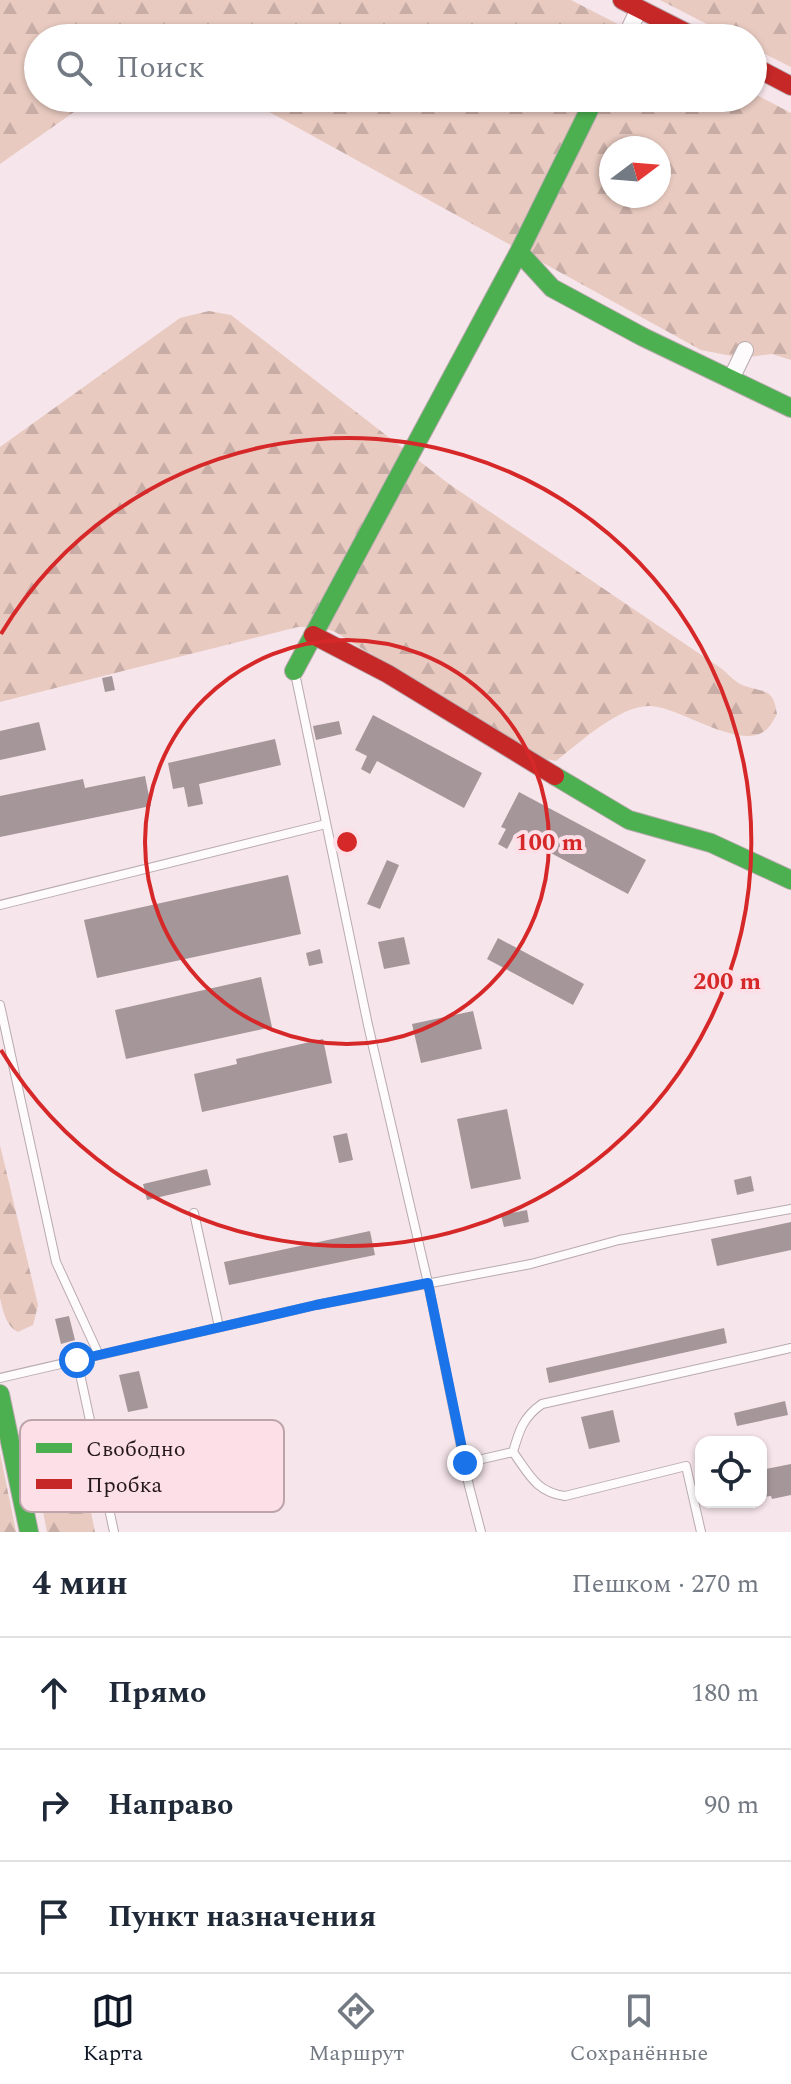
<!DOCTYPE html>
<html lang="ru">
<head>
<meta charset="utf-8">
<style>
  :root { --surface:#fff; --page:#f6f6f7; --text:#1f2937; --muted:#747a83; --line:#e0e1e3; --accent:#111827 }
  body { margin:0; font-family:Spectral,serif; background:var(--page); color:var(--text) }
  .controls { position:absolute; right:24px; bottom:24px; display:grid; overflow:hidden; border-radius:16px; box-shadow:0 2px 6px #0004 }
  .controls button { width:72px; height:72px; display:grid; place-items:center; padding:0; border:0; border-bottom:2px solid var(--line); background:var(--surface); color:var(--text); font:40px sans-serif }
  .compass { position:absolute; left:599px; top:136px; width:72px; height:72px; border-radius:50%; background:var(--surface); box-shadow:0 2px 6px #0004; rotate:74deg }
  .stop { position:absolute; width:24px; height:24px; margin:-18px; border:6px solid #1a73e8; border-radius:50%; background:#fff }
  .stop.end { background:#1a73e8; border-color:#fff; box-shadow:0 2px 8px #0008 }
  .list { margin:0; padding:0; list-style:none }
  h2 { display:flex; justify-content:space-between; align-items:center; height:104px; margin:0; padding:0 32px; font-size:34px }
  h2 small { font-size:26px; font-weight:400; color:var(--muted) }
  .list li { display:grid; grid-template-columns:52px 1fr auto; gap:24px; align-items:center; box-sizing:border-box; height:112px; padding:0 32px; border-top:2px solid var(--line) }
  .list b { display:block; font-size:30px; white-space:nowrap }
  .list em { font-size:26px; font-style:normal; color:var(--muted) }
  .icon { flex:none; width:44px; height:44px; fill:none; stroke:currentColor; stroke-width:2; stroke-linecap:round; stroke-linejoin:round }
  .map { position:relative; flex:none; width:791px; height:1532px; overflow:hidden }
  .search { position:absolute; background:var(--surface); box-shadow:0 2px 6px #0004; left:24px; right:24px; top:24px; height:88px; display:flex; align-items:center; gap:20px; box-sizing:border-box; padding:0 28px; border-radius:44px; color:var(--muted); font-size:30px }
  .sheet { height:440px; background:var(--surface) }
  nav { display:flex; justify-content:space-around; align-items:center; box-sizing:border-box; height:112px; border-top:2px solid var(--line); background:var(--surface); font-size:22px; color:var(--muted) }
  nav a { display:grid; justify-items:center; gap:4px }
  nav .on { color:var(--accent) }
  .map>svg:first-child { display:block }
</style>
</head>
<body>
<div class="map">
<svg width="791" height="1532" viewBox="0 0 791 1532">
  <defs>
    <pattern id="forest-firs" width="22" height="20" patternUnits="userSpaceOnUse" patternTransform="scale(2)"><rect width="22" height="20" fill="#e8cac0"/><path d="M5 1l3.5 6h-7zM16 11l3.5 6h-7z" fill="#c7ada5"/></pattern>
  </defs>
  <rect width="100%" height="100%" fill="#f6e5ea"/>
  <path fill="url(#forest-firs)" fill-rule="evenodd" d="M0 0H571L645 38H38V98H94L0 164Z
    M660 0H791V67L753 48V38H734Z
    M753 93 791 113V360L772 354 742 358 701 350 244 98H753ZM611 148H659V196H611Z
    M209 311 231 315 449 484 722 669C729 675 736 683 745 686 766 693 773 688 777 714 774 719 771 725 767 729 742 753 681 707 650 706 620 705 579 743 556 761L541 758 335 632 321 627H298L0 702V447L180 318Z
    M0 1145 38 1305 33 1325 18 1332C6 1326 3 1311 0 1298Z
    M61 1433 74 1441 79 1454 95 1532H47L31 1450C39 1438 46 1434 61 1433Z
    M0 1453 16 1532H0Z"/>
  <path fill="#a59799" d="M112 676 115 690 105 692 102 678Z
    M373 715 482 773 464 808 377 761 370 774 361 769 367 756 355 750Z
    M339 721 342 734 316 740 313 726Z
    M39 722 46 750 0 760V731Z
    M275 739 281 765 199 784 203 804 188 807 184 787 173 789 168 763Z
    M145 776 151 806 0 837V796L83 779 85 788Z
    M519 792 646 860 628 894 515 834 507 849 498 844 506 829 501 827Z
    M387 860 399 865 380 909 367 904Z
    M288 875 301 934 97 978 84 920Z
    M404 937 410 964 384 969 378 942Z
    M498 938 584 984 573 1005 487 959Z
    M320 949 323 963 309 966 306 953Z
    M261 977 272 1027 126 1059 115 1010Z
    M473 1011 482 1049 421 1063 412 1024Z
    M323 1039 332 1083 202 1112 194 1074 237 1064 236 1059Z
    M507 1109 521 1179 471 1189 457 1119Z
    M347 1133 353 1160 339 1163 333 1136Z
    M207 1169 211 1185 147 1200 143 1184Z
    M751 1176 754 1191 737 1195 734 1180Z
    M527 1210 529 1222 504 1227 501 1215Z
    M791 1222V1250L717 1266 711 1239Z
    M370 1231 375 1255 229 1285 224 1262Z
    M69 1316 75 1340 61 1344 55 1319Z
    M724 1328 727 1343 549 1383 546 1368Z
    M139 1371 148 1408 128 1412 119 1375Z
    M785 1401 788 1415 737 1426 734 1413Z
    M613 1410 620 1442 589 1449 581 1417Z
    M791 1464V1495L772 1499 771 1496 761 1497V1470Z"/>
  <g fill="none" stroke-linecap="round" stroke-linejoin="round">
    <defs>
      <path id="lane" d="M295 673 368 1025 428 1283 469 1486 481 1532
        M0 905 326 824
        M0 1005 56 1262 99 1355
        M194 1213 219 1327
        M77 1360 114 1532
        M0 1378 316 1305 531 1264 619 1240 791 1209
        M513 1452C519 1431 523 1417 542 1404L791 1348
        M465 1463 513 1452C529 1474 536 1492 565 1496L686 1466 701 1532"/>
      <path id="street" d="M625 38 639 9
        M731 379 745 350"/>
      <path id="fast" d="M519 252 552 288 643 337 791 408
        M294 671 519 252 595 98
        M555 776 629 820 711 843 791 880
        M0 1394 29 1532"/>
      <path id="jam" d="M622 0 697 38
        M753 66 791 86
        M313 635 388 674 555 776"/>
    </defs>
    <use href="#lane" stroke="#b8aaae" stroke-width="10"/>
    <use href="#street" stroke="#b8aaae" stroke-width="18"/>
    <use href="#fast" stroke="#b8aaae" stroke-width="20"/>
    <use href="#jam" stroke="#b8aaae" stroke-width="20"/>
    <use href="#lane" stroke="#fefbfc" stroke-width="8"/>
    <use href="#street" stroke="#fefbfc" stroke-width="16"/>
    <use href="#fast" stroke="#4caf50" stroke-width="18"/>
    <use href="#jam" stroke="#c62828" stroke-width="18"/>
  </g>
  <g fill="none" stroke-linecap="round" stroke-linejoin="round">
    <path stroke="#1a73e8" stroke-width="10" d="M77 1360 316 1305 428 1283 465 1463"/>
  </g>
  <g fill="none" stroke="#d62828" stroke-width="4">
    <circle cx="347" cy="842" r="202"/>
    <path d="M1 634A404 404 0 1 1 1 1050"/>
  </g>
  <rect x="20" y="1420" width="264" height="92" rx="12" fill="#fcdfe7" stroke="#bca4aa" stroke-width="2"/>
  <rect x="36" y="1443" width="36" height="10" fill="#4caf50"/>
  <rect x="36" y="1479" width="36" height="10" fill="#c62828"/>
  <g font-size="22" fill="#26191d">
    <text x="86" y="1456">Свободно</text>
    <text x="86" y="1492">Пробка</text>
  </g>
  <circle cx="347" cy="842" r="12" fill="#d62828" stroke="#fcdfe7" stroke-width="4"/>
  <g font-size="24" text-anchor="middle" font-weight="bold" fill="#d62828" stroke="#fcdfe7" stroke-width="8" stroke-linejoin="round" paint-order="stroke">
    <text x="549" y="850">100 m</text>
    <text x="727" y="989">200 m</text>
  </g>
</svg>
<div class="controls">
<button><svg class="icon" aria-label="locate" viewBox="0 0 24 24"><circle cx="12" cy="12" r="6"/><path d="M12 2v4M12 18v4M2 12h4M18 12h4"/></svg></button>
</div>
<svg class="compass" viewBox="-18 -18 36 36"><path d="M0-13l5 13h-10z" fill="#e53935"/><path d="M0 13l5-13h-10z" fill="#747a83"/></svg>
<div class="stop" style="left:77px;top:1360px"></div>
<div class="stop end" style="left:465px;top:1463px"></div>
<div class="search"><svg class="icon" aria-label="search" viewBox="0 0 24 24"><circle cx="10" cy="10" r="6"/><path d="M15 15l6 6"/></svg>Поиск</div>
</div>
<section class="sheet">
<h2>4 мин<small>Пешком · 270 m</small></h2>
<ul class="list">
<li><svg class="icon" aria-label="ahead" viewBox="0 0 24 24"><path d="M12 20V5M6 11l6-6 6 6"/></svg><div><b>Прямо</b></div><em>180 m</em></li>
<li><svg class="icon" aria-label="right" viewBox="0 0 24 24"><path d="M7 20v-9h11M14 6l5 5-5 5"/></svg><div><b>Направо</b></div><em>90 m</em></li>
<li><svg class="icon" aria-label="arrive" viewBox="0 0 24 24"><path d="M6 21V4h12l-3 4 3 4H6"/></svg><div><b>Пункт назначения</b></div></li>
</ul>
</section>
<nav>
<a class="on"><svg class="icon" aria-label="map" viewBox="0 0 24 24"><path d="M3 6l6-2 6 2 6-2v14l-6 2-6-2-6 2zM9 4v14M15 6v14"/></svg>Карта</a>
<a><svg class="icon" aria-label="directions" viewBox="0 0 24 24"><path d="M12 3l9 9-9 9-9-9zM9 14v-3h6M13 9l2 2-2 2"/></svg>Маршрут</a>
<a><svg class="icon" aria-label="saved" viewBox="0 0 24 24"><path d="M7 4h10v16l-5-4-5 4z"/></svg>Сохранённые</a>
</nav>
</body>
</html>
